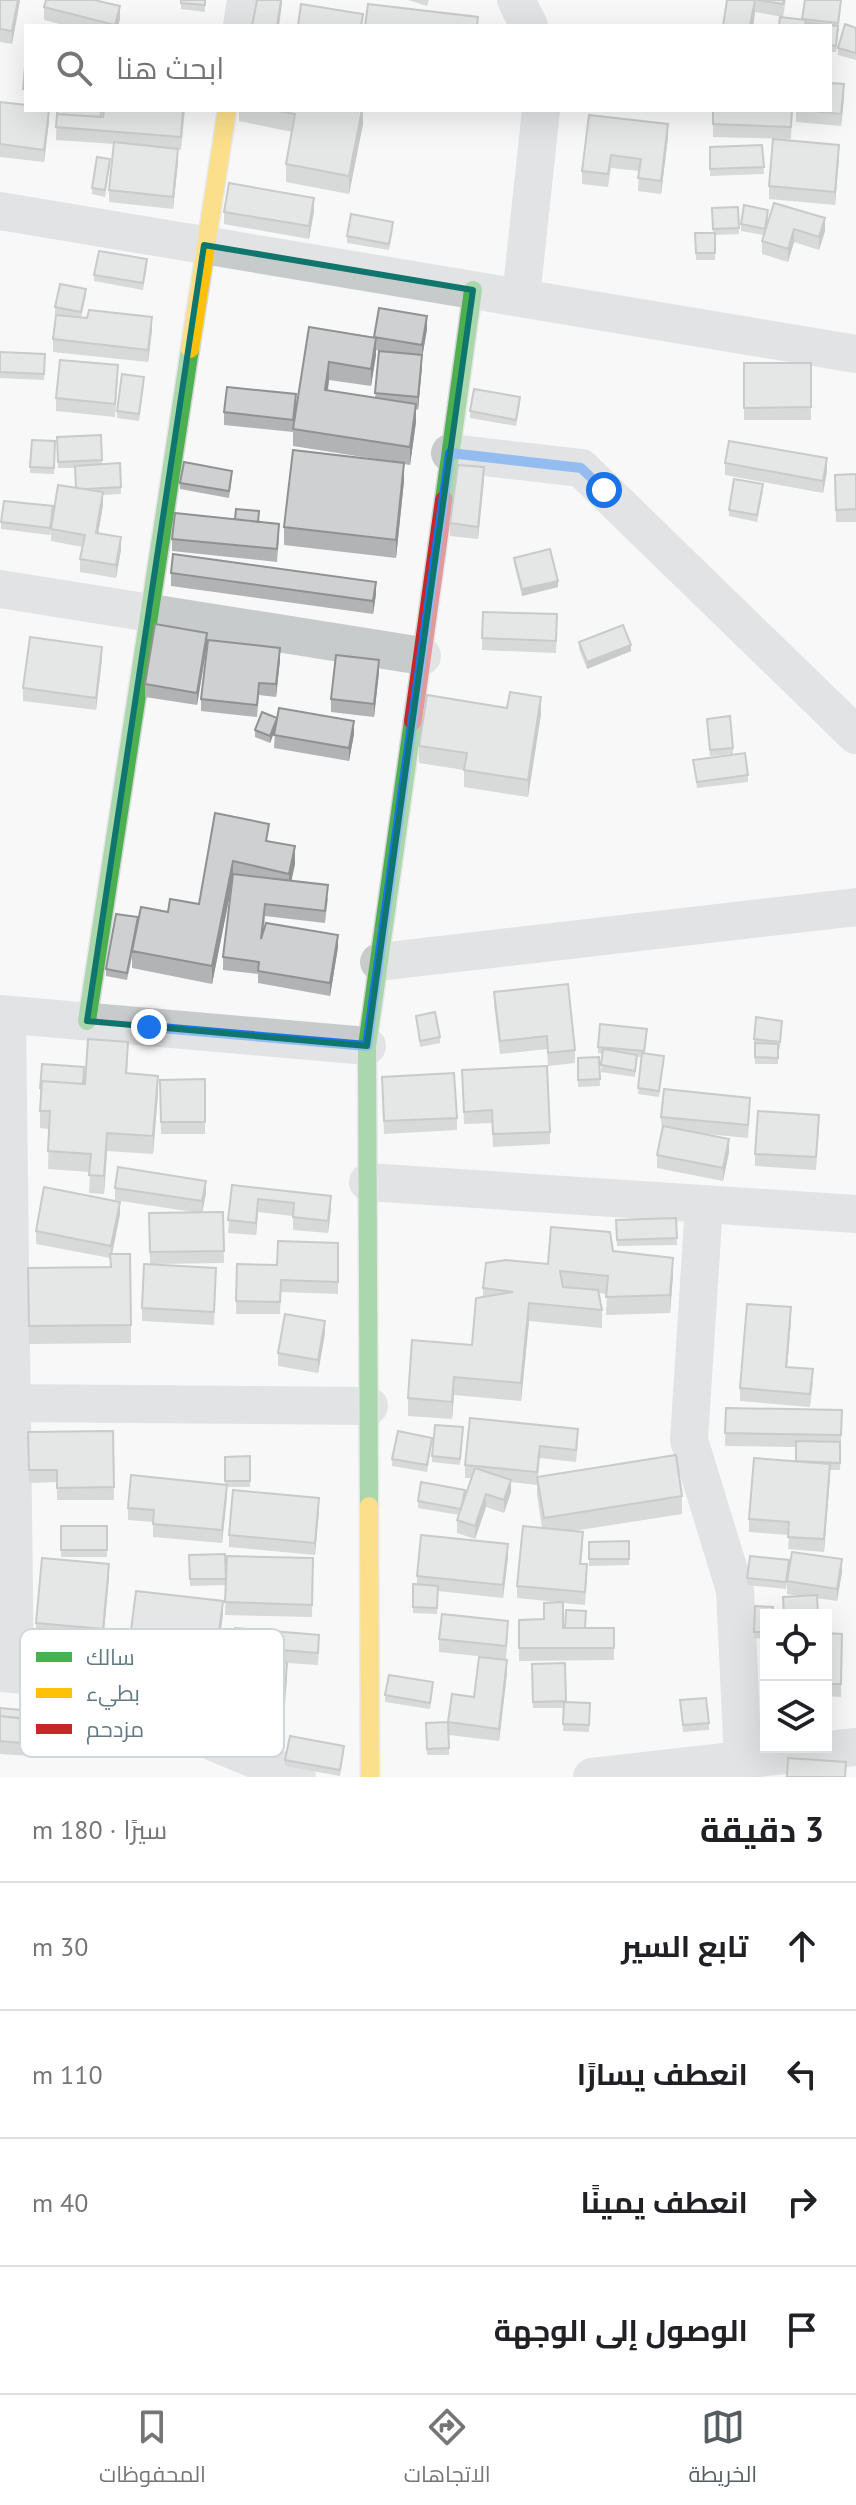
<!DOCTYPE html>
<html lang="ar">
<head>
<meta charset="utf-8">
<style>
  :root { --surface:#fff; --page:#f6f6f6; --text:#202124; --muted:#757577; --line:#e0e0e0; --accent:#565d61 }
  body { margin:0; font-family:"PT Sans",Cairo,sans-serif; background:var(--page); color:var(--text); direction:rtl }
  .controls { position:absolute; right:24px; bottom:24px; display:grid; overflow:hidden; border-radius:0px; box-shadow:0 8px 32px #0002 }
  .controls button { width:72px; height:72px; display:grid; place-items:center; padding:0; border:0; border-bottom:2px solid var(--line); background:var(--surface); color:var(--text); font:40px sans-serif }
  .stop { position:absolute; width:24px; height:24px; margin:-18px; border:6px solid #1a73e8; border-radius:50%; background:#fff }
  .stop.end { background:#1a73e8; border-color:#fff; box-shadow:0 2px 8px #0008 }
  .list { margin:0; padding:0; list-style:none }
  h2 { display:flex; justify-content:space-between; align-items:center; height:104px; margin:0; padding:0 32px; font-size:34px }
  h2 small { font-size:26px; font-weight:400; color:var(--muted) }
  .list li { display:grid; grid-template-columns:52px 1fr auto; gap:24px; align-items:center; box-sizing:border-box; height:128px; padding:0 32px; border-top:2px solid var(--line) }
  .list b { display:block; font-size:30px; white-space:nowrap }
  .list em { font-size:26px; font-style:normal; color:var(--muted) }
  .icon { flex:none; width:44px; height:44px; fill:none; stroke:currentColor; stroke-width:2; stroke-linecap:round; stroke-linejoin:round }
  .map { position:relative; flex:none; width:856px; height:1777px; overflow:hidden; direction:ltr }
  .search { position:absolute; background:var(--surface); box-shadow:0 8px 32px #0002; left:24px; right:24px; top:24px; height:88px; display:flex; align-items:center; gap:20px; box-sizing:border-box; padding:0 28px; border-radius:0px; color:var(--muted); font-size:30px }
  .sheet { height:616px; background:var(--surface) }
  nav { display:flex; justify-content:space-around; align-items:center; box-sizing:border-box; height:112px; border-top:2px solid var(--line); background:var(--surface); font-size:22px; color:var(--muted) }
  nav a { display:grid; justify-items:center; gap:4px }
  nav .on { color:var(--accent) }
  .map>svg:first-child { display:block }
</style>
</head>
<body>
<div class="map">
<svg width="856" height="1777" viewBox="0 0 856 1777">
  <rect width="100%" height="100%" fill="#f8f8f8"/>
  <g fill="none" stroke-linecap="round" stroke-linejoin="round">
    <defs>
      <path id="fast" d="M444 500 473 290
        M87 1021 190 349
        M369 1506 367 1046 413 721"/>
      <path id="slow" d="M190 349 227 110
        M369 1506 370 1777"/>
      <path id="jam" d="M413 721 444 500"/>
    </defs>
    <use href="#fast" stroke="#d4d5d6" stroke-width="21"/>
    <use href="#slow" stroke="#d4d5d6" stroke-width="21"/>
    <use href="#jam" stroke="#d4d5d6" stroke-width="21"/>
    <path stroke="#c8cbcc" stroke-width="38" d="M516 0 529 26
      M242 26 246 0
      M0 211 856 354
      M521 297 541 110
      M450 453 581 468 856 735
      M0 589 422 656
      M379 962 856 907
      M0 1014 367 1046
      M7 1015 15 1674
      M368 1182 856 1214
      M704 1205 689 1440 735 1590 743 1760
      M12 1403 369 1406
      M0 1673 60 1678 297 1777
      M592 1777 856 1747"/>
    <use href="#fast" stroke="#4caf50" stroke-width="18"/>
    <use href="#slow" stroke="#ffc107" stroke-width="18"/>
    <use href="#jam" stroke="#c62828" stroke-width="18"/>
  </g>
  <path fill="#b1b3b4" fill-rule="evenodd" d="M0 0H20L12 44 0 42Z
    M181 0H205V12L181 9Z
    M408 0H429L427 6Z
    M727 0H786L783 17 755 12 753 26H723Z
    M805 0 841 7 836 52H830V26H779L802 20Z
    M44 7 120 19 118 26H68L44 20Z
    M856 28V60L838 55V48Z
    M844 97 841 126 796 122V110H830Z
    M0 102 49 121 44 162 0 157Z
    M57 110H103L102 117 185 110 181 150 176 149 178 162 173 209 109 202V190L114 144 56 140Z
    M239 110H363V124L349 194 286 182V164L292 132 239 121Z
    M713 110H792L791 139 713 137Z
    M589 115 668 137 661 194 638 191 639 171 611 168 608 187 582 184V171Z
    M762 145 764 174 710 176V147Z
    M839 158 835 205 769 199V186Z
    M110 166 105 197 92 194V188Z
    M738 207 739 234 715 235V260H696L695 233H713L712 208Z
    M314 211 309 239 224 224V212Z
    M768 216 766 229 825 231 819 250 794 242 788 262 762 254V241L764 235 741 231V224Z
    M393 229 389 250 347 243V236Z
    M147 266 143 290 94 281V275Z
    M86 295 81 318 152 330 148 362 53 352V339L66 316 55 314V307Z
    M309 327 374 337 427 329 422 358 418 410 416 409V422L410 465 404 464V481L396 558 284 545V527L382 460 293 446V432L224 425V412L296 409ZM376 350 381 351 375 398 328 391 329 380 371 386Z
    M0 352 45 354 44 380 0 378Z
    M744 363H811V420H744Z
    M118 378 115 417 56 411V398Z
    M144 384 139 421 117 418V411Z
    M520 404 516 426 470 418V411Z
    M101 435 102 464 120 463 121 494 103 495V505L98 534 121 550 116 578 80 572V559L82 547 51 541V533L50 535 1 529V522L52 519 76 488 75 468H58L57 437Z
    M55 441 54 474 30 473V467Z
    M725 463 827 471 823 493 725 475Z
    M856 474V522H836L835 475Z
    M232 477 229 498 180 489V483Z
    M484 480 478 539 450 536V523Z
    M763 491 757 522 729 516V510Z
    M259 522 279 536 277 562 172 551V539Z
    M514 558 558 587 522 596 514 564Z
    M171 573 376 594 373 614 171 586Z
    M483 612 557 627 556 653 482 650Z
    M579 642 631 651 587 669 579 649Z
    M207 645 197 705 145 697V684Z
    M102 659 96 710 23 701V688Z
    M280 660 276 697 259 695 257 717 201 711V699Z
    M379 672 374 717 331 712V699Z
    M507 708 541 714 528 797 464 787V770L419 763V746Z
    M277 718 354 734 349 761 274 748 275 731 270 743 255 737V730Z
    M707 725 733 748V754L710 756Z
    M693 760 748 775V782L697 788Z
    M215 813 269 841 295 864 291 881 328 898 325 923 265 916 264 929 338 947 330 996 258 983V974L223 970V957L232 885 212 984 132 968V957L127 980 106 976V969L138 917 199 904Z
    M494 992 575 1050V1063L548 1066 547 1049 500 1054 494 1004Z
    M416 1016 440 1037V1043L420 1047Z
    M782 1021 780 1049 778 1048V1064H755L754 1039Z
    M647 1036 645 1053 664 1062 659 1097 638 1094 642 1057H637L635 1077 601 1072 603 1054 598 1053V1047Z
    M599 1057 600 1086 578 1087V1058Z
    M128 1060 127 1074 158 1093 153 1154 107 1151 104 1194 89 1193 90 1172 48 1169 49 1129 40 1128V1089L85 1084Z
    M462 1070 550 1132V1144L493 1147 492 1123 464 1124Z
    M382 1077 457 1118V1130L384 1134Z
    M205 1079V1134H161L160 1080Z
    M750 1110 748 1138 697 1133 729 1152 723 1181 657 1168V1155L662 1130 661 1117Z
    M819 1127 816 1170 755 1166V1154Z
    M232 1185 331 1209 328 1233 293 1230V1216L258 1212 256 1235 228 1233Z
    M115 1188 206 1193 202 1212H223L224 1263 153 1264 216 1280 214 1325 142 1321V1308L150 1264 149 1213 193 1212 115 1200Z
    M120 1214 112 1254 131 1325V1343L29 1344 28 1268 110 1267V1258L36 1244V1231Z
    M676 1218 677 1245 617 1246 616 1220Z
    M338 1243V1294L281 1292 280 1314H236L237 1264 277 1265Z
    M613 1251 673 1275 670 1313 606 1315 607 1294 599 1293 602 1310V1328L529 1321 521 1401 454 1395 452 1419 408 1416V1398L472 1345 483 1297V1288L548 1264Z
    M791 1320 787 1367 813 1382 810 1407 740 1401V1388Z
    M325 1333 318 1373 278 1366V1353Z
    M726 1408 842 1410 840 1470H830L824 1552 788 1549 789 1535 749 1532V1519L796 1461V1447L725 1446Z
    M470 1418 578 1442 576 1462 540 1458 538 1477 682 1496V1514L573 1531 583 1545 581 1564 587 1577 585 1605 563 1603V1628H614V1660L519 1661V1620L544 1619 557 1602 517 1598V1586L542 1528 537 1495V1485L511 1482V1492L504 1513 486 1507 475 1539 457 1533V1520L459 1515 418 1508V1501L465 1498 472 1478H465V1465Z
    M113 1431 114 1500H57V1482L29 1483 28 1432Z
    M463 1434 460 1465 432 1462V1456Z
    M432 1444 427 1472 392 1466V1459Z
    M250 1456V1487H227L222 1543 153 1537V1522L128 1520V1508L225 1485V1457Z
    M319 1511 315 1555 229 1547V1535Z
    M61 1526H107V1557H61Z
    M629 1541V1565L589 1566V1542Z
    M225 1554 226 1585 190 1586 189 1555Z
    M227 1556 313 1558 312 1617 225 1615Z
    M508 1557 503 1598 438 1591 437 1614 413 1613V1584L417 1585V1576Z
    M789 1566 786 1589 747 1585V1578Z
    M842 1572 837 1601 787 1594V1581Z
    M109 1577 103 1642 36 1636V1623Z
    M755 1606 766 1615V1639L754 1638Z
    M223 1614 217 1661 130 1650V1638Z
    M826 1633 842 1634 841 1697 826 1696Z
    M508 1634 506 1659 439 1652V1639Z
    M234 1646 319 1647 318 1665 287 1663 285 1704 220 1697V1684L234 1657Z
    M532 1664 566 1702 590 1703 589 1732 563 1731 564 1708H533Z
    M507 1673 499 1741 449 1735V1755H427L426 1723 448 1722 474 1697Z
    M433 1689 430 1709 385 1702V1695Z
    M680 1700 709 1723V1730L683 1732Z
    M0 1708 32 1719 34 1732 32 1756 0 1754Z
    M344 1752 340 1776 285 1766V1760Z"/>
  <path fill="#909292" d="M18 0H20L12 44V31Z
    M281 0H282V3L279 26H277Z
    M755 0V12L753 26H750Z
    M120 6V19L118 26H115Z
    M844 84V97L841 126V114Z
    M49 110V121L44 162V150Z
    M362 110 363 124 349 194V176Z
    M668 124V137L661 194V181Z
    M839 145V158L835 205V192Z
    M178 149V162L173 209V197Z
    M314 198V211L309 239V226Z
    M825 218V231L819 250V237Z
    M794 229V242L788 262V249Z
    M427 316V329L422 358V345Z
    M152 317V330L148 362V350Z
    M376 338V356L371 386V369Z
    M422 355V368L418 410V397Z
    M329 362V380L325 408V390Z
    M416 404V422L410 465V447Z
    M827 458V471L823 493V481Z
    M404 463V481L396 558V540Z
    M484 467V480L478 539V527Z
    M103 492V505L96 546V533Z
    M121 537V550L116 578V565Z
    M558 581V587L522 596V589Z
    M376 582V594L373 614V601Z
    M207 633V645L197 705V693Z
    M631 645V651L587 669V662Z
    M102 647V659L96 710V698Z
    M280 648V660L276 697V684Z
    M379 660V672L374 717V704Z
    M541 697V714L528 797V780Z
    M277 718V724L270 743V736Z
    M354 721V734L349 761V748Z
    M295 846V864L289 892V874Z
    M233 861V879L212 984V966Z
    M338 935V947L330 996V983Z
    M158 1076V1093L153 1154V1136Z
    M107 1133V1151L104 1194V1176Z
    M729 1139V1152L723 1181V1168Z
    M206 1181V1193L202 1214V1201Z
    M331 1196V1209L328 1233V1221Z
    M258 1199V1212L256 1235V1223Z
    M120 1202V1214L111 1259V1246Z
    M673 1258V1275L670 1313V1295Z
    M529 1303V1321L521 1401V1383Z
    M791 1307V1320L786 1380V1367Z
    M325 1321V1333L318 1373V1360Z
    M454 1377V1395L452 1419V1402Z
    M830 1464V1477L824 1552V1539Z
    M511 1480V1492L504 1513V1500Z
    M227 1485V1497L222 1543V1530Z
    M486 1494V1507L475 1539V1526Z
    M319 1498V1511L315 1555V1543Z
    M508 1544V1557L503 1598V1585Z
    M842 1559V1572L837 1601V1589Z
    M109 1564V1577L103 1642V1629Z
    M223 1601V1614L217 1661V1648Z
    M507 1660V1673L499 1741V1729Z
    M287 1663V1675L285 1704V1691Z"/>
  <path fill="#ced0d1" stroke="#909292" stroke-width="2" d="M0 0H18L12 31 0 29Z
    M46 0H94L120 6 115 25 44 7Z
    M181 0H205V5L181 3Z
    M257 0H281L277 26H252Z
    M727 0H755L750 26H723Z
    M757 0H784L783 4Z
    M805 0H841L838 23 802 19Z
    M301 4 363 14 361 26H298Z
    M368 4 478 17 477 26H365Z
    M780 17 806 20 805 26H779Z
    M808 23 838 26 836 46 830 45V26H808Z
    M845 24 856 28V53L838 48Z
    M25 67H26V89H23Z
    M830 83 844 84 841 114 805 110H830Z
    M0 102 26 105V110H49L44 150 0 144Z
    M57 110H102L100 117 57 114Z
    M104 110H183L181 137 56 127 57 114 103 117Z
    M273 110H362L349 176 286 164 295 114Z
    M713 110H792L791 127 713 124Z
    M589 115 668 124 661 181 638 178 641 159 611 155 608 174 582 171Z
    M773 139 839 145 835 192 769 186Z
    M114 142 178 149 173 197 109 190Z
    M762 145 764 167 710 169V147Z
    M97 157 110 159 105 190 92 188Z
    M229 183 314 198 309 226 224 212Z
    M774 203 825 218 819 237 794 229 788 249 762 241Z
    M744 205 768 210 765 229 741 224Z
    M738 207 739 228 713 229 712 208Z
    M351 214 393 222 389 244 347 236Z
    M695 233H715V253H696Z
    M99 251 147 259 143 283 94 275Z
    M60 284 86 289 81 312 55 307Z
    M379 308 427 316 422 345 374 337Z
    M89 310 152 317 148 350 53 339 56 315 87 318Z
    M309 327 376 338 371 369 329 362 325 390 416 404 410 447 293 429Z
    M379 351 422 355 418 397 375 393Z
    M0 352 45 354 44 374 0 372Z
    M60 360 118 365 115 404 56 398Z
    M744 363H811V407L744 408Z
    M122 374 144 377 139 414 117 411Z
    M227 387 296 394 293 420 224 412Z
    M474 389 520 397 516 420 470 411Z
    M101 435 102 460 58 462 57 437Z
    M32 440 55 441 54 468 30 467Z
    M729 441 827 458 823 481 725 463Z
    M293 450 404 463 396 540 284 527Z
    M184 462 232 471 229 491 180 483Z
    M120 463 121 487 86 489 76 488 75 466Z
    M458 465 484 467 478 527 450 523Z
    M856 474V509L836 510 835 475Z
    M734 479 763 484 757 515 729 510Z
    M58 485 103 492 96 533 121 537 116 565 80 559 85 535 51 529Z
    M4 501 53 506 50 528 1 522Z
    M236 509 259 511 258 522 235 519Z
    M175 513 279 524 277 549 172 539Z
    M550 549 558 581 522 589 514 558Z
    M173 554 376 582 373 601 171 573Z
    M483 612 557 614 556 641 482 638Z
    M155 624 207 633 197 693 145 684Z
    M623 625 631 645 587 662 579 642Z
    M30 637 102 647 96 698 23 688Z
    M208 640 280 648 276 684 259 683 257 705 201 699Z
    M336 655 379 660 374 704 331 699Z
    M510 692 541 697 528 780 464 770 467 753 419 746 427 695 507 708Z
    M279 708 354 721 349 748 274 735Z
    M262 712 277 718 270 736 255 730Z
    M730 716 733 748 710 750 707 719Z
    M745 753 748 775 697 782 693 760Z
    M215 813 269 824 266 841 295 846 289 874 233 861 212 966 132 951 141 907 168 912 170 899 199 904Z
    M233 874 328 885 325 911 265 904 261 939 266 923 338 935 330 983 258 971 259 962 223 957Z
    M116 914 138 917 127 973 106 969Z
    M568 984 575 1050 548 1053 547 1036 500 1041 494 992Z
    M435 1012 440 1037 420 1041 416 1016Z
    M756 1017 782 1021 780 1042 754 1039Z
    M600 1024 647 1029 644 1051 598 1047Z
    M88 1039 128 1042 126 1073 158 1076 153 1136 107 1133 104 1176 89 1175 91 1154 48 1151 50 1111H40L42 1081 85 1084Z
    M755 1043 778 1044V1058L755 1057Z
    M603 1049 637 1055 635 1071 601 1065Z
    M642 1053 664 1056 659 1091 638 1088Z
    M599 1057 600 1079 578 1080V1058Z
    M42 1064 84 1067 83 1084 42 1081 40 1089Z
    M547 1066 550 1132 493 1134 492 1110 464 1112 462 1070Z
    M454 1073 457 1118 384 1121 382 1077Z
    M205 1079V1122H161L160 1080Z
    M664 1089 750 1098 748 1125 661 1117Z
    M758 1111 819 1115 816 1157 755 1154Z
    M663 1126 729 1139 723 1168 657 1155Z
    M118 1167 206 1181 202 1201 115 1188Z
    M232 1185 331 1196 328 1221 293 1217 294 1203 258 1199 256 1223 228 1220Z
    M44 1187 120 1202 111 1246 36 1231Z
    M223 1212 224 1251 150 1252 149 1213Z
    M676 1218 677 1238 617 1240 616 1220Z
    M551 1227 610 1232 613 1251 673 1258 670 1295 606 1297 608 1276 560 1271 563 1287 598 1290 602 1310 529 1303 521 1383 454 1377 452 1402 408 1398 412 1340 472 1345 476 1298 513 1292 483 1288 486 1263 506 1260 548 1264Z
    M278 1241 338 1243V1282L281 1280 280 1302 236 1301 237 1264 277 1265Z
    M110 1254H130L131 1325 29 1326 28 1268 111 1267Z
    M144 1264 216 1268 214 1312 142 1308Z
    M747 1304 791 1307 786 1367 813 1369 810 1394 740 1388Z
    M285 1314 325 1321 318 1360 278 1353Z
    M726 1408 842 1410 841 1435 725 1433Z
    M470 1418 578 1429 576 1450 540 1446 537 1472 465 1465Z
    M435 1425 463 1427 460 1459 432 1456Z
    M113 1431 114 1487 57 1488V1470H29L28 1432Z
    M398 1431 432 1438 427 1465 392 1459Z
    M796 1441 840 1442V1463L796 1461Z
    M676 1455 682 1496 544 1518 537 1477Z
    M250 1456V1481H225V1457Z
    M754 1458 830 1464 824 1539 788 1537 789 1522 749 1519Z
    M475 1468 511 1480 504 1500 486 1494 475 1526 457 1520Z
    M131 1475 227 1485 222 1530 153 1524 154 1510 128 1508Z
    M421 1482 465 1490 461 1509 418 1501Z
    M233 1490 319 1498 315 1543 229 1535Z
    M61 1526H107V1550H61Z
    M523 1526 583 1532 580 1564H587L585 1592 517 1586Z
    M421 1535 508 1544 503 1585 417 1576Z
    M629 1541V1559H589V1542Z
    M792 1552 842 1559 837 1589 787 1581Z
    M225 1554 226 1579H190L189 1555Z
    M227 1556 313 1558 312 1605 225 1602Z
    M750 1556 789 1560 786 1582 747 1578Z
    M42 1558 109 1564 103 1629 36 1623Z
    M413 1584 438 1586 437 1608 413 1607Z
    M136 1591 223 1601 217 1648 130 1638Z
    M817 1595 818 1615H784L783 1597Z
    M563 1602V1628H614V1648H519V1620L544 1619V1603Z
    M755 1606 773 1607V1615H766V1632H754Z
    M566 1610 586 1611 585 1628H565Z
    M442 1614 508 1621 506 1646 439 1639Z
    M235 1628 319 1635 318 1653 234 1646Z
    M826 1633 842 1634 841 1684H826Z
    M222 1656 287 1663 285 1691 220 1684Z
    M479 1657 507 1660 499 1729 448 1722 452 1694 474 1697Z
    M565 1663 566 1701 533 1702 532 1664Z
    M389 1675 433 1682 430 1703 385 1695Z
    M706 1698 709 1723 683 1725 680 1700Z
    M564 1702 590 1703 589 1725 563 1724Z
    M0 1708 32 1711 31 1719 0 1716Z
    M0 1716 34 1720 32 1744 0 1741Z
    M448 1722 449 1748 427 1749 426 1723Z
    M290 1736 344 1746 340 1770 285 1760Z
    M788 1758 846 1762 845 1777H787Z"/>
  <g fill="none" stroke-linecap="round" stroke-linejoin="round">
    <path stroke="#1a73e8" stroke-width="10" d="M149 1027 367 1046 450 453 581 468 604 490"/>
  </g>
  <path d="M0 0H856V1777H0ZM204 245 473 290 367 1046 87 1021Z" fill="#f8f8f8" fill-opacity=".55" fill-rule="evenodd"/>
  <path fill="none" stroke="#0f766e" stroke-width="6" stroke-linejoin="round" d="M204 245 473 290 367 1046 87 1021Z"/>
  <rect x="20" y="1629" width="264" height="128" rx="12" fill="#fff" stroke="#d0d7da" stroke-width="2"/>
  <rect x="36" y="1652" width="36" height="10" fill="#4caf50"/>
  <rect x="36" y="1688" width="36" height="10" fill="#ffc107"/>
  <rect x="36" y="1724" width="36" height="10" fill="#c62828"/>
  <g font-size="22" fill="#647a82">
    <text x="86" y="1665">سالك</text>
    <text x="86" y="1701">بطيء</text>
    <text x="86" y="1737">مزدحم</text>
  </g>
</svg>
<div class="controls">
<button><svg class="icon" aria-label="locate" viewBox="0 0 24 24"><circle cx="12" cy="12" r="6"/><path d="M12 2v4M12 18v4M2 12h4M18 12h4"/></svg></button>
<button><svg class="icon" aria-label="layers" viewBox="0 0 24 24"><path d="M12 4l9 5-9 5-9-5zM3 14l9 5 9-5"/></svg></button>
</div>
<div class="stop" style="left:604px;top:490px"></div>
<div class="stop end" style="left:149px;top:1027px"></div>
<div class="search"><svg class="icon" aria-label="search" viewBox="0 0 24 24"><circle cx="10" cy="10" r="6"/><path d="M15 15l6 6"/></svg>ابحث هنا</div>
</div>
<section class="sheet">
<h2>3 دقيقة<small>سيرًا · 180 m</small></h2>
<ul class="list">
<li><svg class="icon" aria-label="ahead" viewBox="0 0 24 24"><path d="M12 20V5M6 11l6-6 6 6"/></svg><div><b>تابع السير</b></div><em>30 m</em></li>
<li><svg class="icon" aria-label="left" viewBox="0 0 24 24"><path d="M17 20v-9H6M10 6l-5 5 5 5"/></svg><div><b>انعطف يسارًا</b></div><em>110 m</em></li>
<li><svg class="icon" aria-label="right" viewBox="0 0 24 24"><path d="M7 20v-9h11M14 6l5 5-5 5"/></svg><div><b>انعطف يمينًا</b></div><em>40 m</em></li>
<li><svg class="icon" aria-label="arrive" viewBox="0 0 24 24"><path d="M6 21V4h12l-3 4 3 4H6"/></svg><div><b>الوصول إلى الوجهة</b></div></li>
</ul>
</section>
<nav>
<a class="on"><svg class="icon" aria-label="map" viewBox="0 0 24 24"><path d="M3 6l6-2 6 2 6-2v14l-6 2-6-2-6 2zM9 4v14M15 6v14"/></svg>الخريطة</a>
<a><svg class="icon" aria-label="directions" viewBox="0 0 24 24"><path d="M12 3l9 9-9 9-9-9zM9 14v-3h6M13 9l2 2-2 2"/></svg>الاتجاهات</a>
<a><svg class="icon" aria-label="saved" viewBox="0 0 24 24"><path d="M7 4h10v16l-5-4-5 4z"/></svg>المحفوظات</a>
</nav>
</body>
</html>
